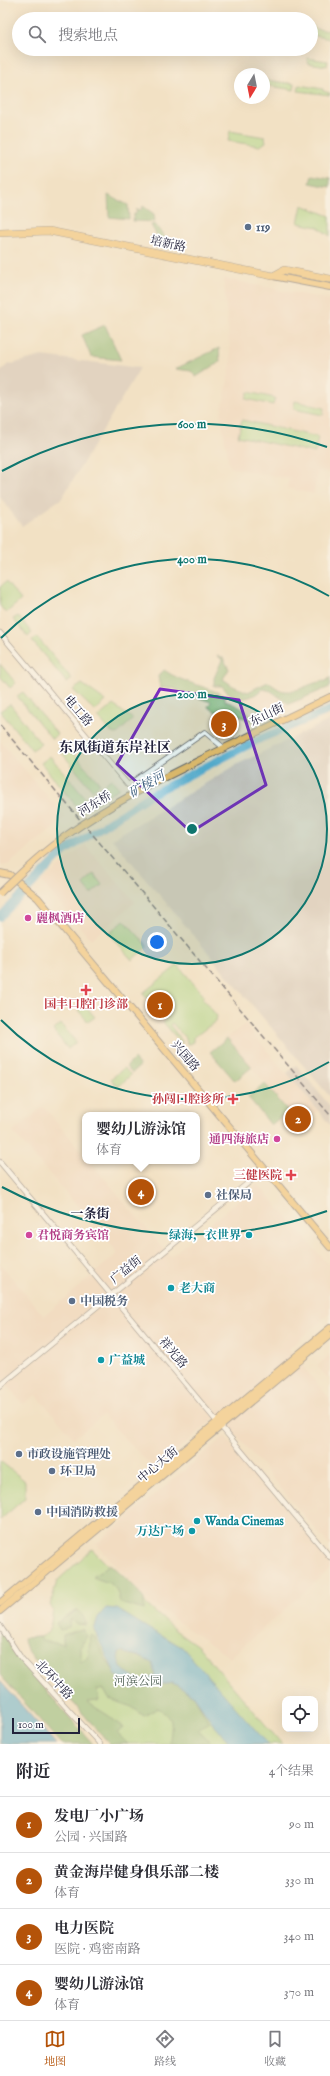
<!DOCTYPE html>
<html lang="zh">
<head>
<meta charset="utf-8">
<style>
  :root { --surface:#fff; --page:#f7f7f7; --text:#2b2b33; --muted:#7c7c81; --line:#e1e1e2; --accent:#b45309 }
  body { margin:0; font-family:"IM FELL English","Noto Serif SC",serif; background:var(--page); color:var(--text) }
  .controls { position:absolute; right:12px; bottom:12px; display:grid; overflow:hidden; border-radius:8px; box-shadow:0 4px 16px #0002 }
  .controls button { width:36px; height:36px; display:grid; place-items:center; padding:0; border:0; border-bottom:1px solid var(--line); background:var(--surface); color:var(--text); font:20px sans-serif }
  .compass { position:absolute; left:234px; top:68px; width:36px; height:36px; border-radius:50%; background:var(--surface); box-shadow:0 4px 16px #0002; rotate:190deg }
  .scale { position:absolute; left:12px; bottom:10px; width:68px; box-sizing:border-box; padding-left:4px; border:2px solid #22223b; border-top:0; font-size:11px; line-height:14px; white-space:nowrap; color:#22223b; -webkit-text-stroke:3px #fff; paint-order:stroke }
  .you { position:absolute; left:157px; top:942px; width:14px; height:14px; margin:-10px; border:3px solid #fff; border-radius:50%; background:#1a73e8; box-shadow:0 0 0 6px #1a73e833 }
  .badge { display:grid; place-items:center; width:26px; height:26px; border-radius:50%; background:var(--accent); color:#fff; font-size:13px; font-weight:700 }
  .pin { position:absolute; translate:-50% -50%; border:2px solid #fff; box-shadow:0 1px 4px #0006 }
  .popup { position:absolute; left:82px; top:1112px; width:118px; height:52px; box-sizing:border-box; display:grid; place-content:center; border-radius:8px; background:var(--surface); filter:drop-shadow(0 1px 3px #0005); font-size:13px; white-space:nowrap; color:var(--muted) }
  .popup b { font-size:15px; color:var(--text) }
  .popup::after { content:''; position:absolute; left:50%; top:100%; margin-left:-8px; border:8px solid transparent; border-top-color:var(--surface) }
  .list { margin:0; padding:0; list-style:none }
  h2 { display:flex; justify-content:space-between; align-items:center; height:52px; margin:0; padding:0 16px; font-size:17px }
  h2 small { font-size:13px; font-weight:400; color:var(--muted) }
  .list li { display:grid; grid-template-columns:26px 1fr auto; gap:12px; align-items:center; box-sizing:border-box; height:56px; padding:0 16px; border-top:1px solid var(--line) }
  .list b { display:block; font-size:15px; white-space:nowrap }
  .list p { margin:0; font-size:13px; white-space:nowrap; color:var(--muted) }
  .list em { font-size:13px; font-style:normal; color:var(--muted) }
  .icon { flex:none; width:22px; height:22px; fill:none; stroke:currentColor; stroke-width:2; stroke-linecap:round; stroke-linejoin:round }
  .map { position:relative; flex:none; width:330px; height:1744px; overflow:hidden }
  .search { position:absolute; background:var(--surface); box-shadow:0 4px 16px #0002; left:12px; right:12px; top:12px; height:44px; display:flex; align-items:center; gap:10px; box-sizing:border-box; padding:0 14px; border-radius:22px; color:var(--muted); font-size:15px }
  .sheet { height:276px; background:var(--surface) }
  nav { display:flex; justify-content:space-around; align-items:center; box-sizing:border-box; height:56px; border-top:1px solid var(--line); background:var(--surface); font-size:11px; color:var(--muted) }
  nav a { display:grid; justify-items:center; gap:2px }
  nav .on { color:var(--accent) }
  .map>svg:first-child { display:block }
</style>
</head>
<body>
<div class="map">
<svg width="330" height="1744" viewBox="0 0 330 1744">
  <rect width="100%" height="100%" fill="#fff"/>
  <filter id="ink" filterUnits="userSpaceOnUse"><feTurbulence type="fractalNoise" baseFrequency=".025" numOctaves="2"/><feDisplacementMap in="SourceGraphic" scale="8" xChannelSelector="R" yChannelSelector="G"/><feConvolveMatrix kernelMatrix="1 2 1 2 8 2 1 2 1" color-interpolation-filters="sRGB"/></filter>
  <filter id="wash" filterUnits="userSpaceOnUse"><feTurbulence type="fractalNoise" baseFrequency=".012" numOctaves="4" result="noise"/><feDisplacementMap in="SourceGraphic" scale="16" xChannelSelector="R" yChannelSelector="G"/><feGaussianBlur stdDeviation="0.9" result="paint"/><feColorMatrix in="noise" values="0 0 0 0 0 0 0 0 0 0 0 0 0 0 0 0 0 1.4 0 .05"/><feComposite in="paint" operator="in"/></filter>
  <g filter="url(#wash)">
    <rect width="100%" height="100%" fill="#f2e1c4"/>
    <path fill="#f1d5bd" d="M224 279 330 300V473L318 471 314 494 287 488 289 479 232 468 229 465 221 416 231 363Z
      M265 690 280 698 288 707 258 718 239 699 257 696Z
      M0 741 66 818 8 865H0Z
      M85 845 135 902 91 940 41 882Z
      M245 1024 318 1111 298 1126 291 1114 227 1038Z
      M43 1106 85 1156V1161H90L170 1257 258 1184 330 1267V1313L288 1349 330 1399V1546L219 1415 154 1469 103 1415 74 1438 36 1395 23 1404 0 1376V1264L44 1316 118 1253 13 1132Z
      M330 1355V1380L317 1366Z
      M225 1436 330 1562V1569L230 1658 150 1602 96 1544Z"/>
    <path fill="#cec1ba" d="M42 356 140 368 62 498 22 526 0 497V372L7 365Z
      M330 720V1097L112 839 238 764Z
      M296 1065 330 1106V1125L287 1073Z"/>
    <path fill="#a6d786" stroke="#647c60" d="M312 25 316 29 330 31V39L311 35Z
      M308 58 328 61 327 66 307 63Z
      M266 80 295 84 294 90 264 85Z
      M299 85 323 89V91L330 93V95L298 91Z
      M230 131 265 137 266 142 260 146 228 141Z
      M302 205 330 216V236L318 227 298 223Z
      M248 392 275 398 273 405 246 399Z
      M295 401 324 408 323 415 293 409Z
      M242 420 318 437 315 453 238 436Z
      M6 582 21 600 6 613 0 606V587Z
      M18 616 32 633 28 637 13 619Z
      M37 637 72 679 67 683 32 641Z
      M0 664 16 683 10 688 0 676Z
      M82 684 106 701 95 711 73 690Z
      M23 692 57 734 52 739 17 696Z
      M10 704 41 744 32 750 0 711Z
      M113 705 133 719 117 734 112 733 98 717Z
      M65 743 100 784 92 790 58 748Z
      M50 756 86 799 111 779 119 788 82 813 41 763Z
      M94 874 102 885 91 894 83 884Z
      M124 920 148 946 132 960 109 934Z
      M178 965 204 996 202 998 217 1016 216 1021 193 1038V1042L189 1044H187L186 1039 172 1023 170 1025 182 1041V1044L163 1022 166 1019 162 1014 158 1016 156 1013 158 1010 143 993Z
      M84 1005 95 1017 88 1022 78 1010Z
      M61 1024 76 1042 68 1049 53 1030Z
      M124 1068 131 1075 118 1087 111 1079Z
      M0 1461 25 1481V1498L0 1520Z
      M92 1549 147 1605 175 1630 198 1646 282 1744H110L28 1652 23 1638 40 1637 49 1632 53 1610 50 1605 57 1581Z"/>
    <path fill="#84b873" stroke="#536d57" d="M312 175 330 178V187L310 183Z
      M108 195 128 205 129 219 109 217Z
      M143 206 154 214 155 222 133 221 134 214H136L137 209 141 210Z
      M155 224 172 247 170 249 163 247 151 225Z
      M105 325 121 360 91 357 82 335Z
      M219 348 220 362 196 377 191 371 175 369Z
      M217 655 223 658 229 669 223 679 233 686 248 692 268 682C272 684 279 691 285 691 299 693 311 681 326 681L330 677V687L289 704 271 691 263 689C248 701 235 703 222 686H214V678L222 660Z
      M164 670C184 684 205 685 225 696V701C237 705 248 711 257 721 245 723 244 713 228 715L223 711 218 713 208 707 211 702 172 688H160L158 676Z
      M227 1038 252 1067 235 1081 210 1052Z
      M134 1059 140 1066 132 1073 126 1067Z
      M265 1084 288 1111 271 1125 248 1097Z
      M110 1564 135 1587 144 1599V1610L120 1603C116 1581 111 1585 93 1577Z
      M77 1610 83 1616 87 1625 76 1624 71 1619 69 1628 60 1630 56 1623Z
      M0 1629 4 1631 13 1653 93 1744H61L0 1675Z
      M82 1629 87 1636 81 1646V1662L88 1657 91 1635 95 1637C106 1662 112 1672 134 1688L173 1683 194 1696 209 1722 198 1729 212 1744H173L170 1742C171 1723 176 1719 158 1708L144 1716 132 1707 109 1699 103 1688 97 1690 99 1701 87 1702 109 1716 123 1728 117 1733 128 1744H110L28 1652 23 1638 40 1637 43 1641 63 1644V1635Z
      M120 1652 138 1656 153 1663 155 1675C150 1678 146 1681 140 1680 129 1678 113 1663 120 1652Z"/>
    <path fill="#5cb1d8" stroke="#3f6a8a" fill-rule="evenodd" d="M106 1608 117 1609 151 1630 182 1647 268 1744H231L214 1725 194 1696 173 1683 134 1688 116 1675 94 1630 98 1617ZM120 1652 138 1656 152 1663 155 1675C150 1678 146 1681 140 1680 129 1678 113 1663 120 1652Z
      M0 1681 56 1744H0Z"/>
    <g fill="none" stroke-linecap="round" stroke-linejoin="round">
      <path stroke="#5cb1d8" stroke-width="8" d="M0 917 64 852 150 795 262 738 330 710"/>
    </g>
  </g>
  <g filter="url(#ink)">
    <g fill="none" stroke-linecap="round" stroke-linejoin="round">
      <defs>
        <path id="minor" d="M0 633 128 785 205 732 224 748
          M0 1162 330 1557
          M0 1386 265 1169
          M0 1626 21 1658 100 1744"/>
        <path id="major" d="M273 276 330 287
          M214 753 330 697
          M0 873 10 875 38 898 330 1247
          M0 1603 330 1328
          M0 1611 330 1335"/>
        <path id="highway" d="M0 233 49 231 273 276 284 270 330 279
          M297 1356 300 1360"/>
      </defs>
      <use href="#minor" stroke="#6b656b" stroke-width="6"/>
      <use href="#major" stroke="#6b656b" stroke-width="8"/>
      <use href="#highway" stroke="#6b656b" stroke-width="8"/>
      <use href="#minor" stroke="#fff" stroke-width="4.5"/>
      <use href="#major" stroke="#f5c16b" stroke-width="6"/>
      <use href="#highway" stroke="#f5c16b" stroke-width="7"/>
      <path stroke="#22223b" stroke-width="1.5" stroke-dasharray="6 3" stroke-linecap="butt" d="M0 725 330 1115"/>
      <defs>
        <path id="major-bridge" d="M0 893C21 873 42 852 67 835 113 802 164 778 214 753"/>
      </defs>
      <use href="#major-bridge" stroke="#6b656b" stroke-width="8" stroke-linecap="butt"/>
      <use href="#major-bridge" stroke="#f5c16b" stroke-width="6"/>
    </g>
  </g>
  <path d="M0 0H330V1744H0ZM160 689 239 700 266 785 191 832 117 764Z" fill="#f2e1c4" fill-opacity=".55" fill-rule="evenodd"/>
  <path fill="none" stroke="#7b2cbf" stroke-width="3" stroke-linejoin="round" d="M160 689 239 700 266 785 191 832 117 764Z"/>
  <circle cx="192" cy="829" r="135" fill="#0f766e" fill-opacity=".12"/>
  <g fill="none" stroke="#0f766e" stroke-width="2">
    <circle cx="192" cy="829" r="135"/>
    <path d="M329 1062A270 270 0 0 1 1 1020M1 638A270 270 0 0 1 329 596"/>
    <path d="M327 1211A405 405 0 0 1 2 1187M2 471A405 405 0 0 1 327 447"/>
  </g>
  <g fill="#5c6f8a" stroke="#fff" stroke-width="1.5">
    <circle cx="248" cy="227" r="4"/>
    <circle cx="208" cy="1195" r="4"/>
    <circle cx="72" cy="1301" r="4"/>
    <circle cx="19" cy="1454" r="4"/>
    <circle cx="52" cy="1471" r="4"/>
    <circle cx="38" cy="1512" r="4"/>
  </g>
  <g fill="#d1479c" stroke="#fff" stroke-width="1.5">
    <circle cx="28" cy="918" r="4"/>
    <circle cx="277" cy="1139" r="4"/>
    <circle cx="29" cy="1235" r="4"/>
  </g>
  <g fill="#e0444e" stroke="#fff" stroke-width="1.5">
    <path d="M84 984h4v4h4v4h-4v4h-4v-4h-4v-4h4z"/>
    <path d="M231 1093h4v4h4v4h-4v4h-4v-4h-4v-4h4z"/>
    <path d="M289 1169h4v4h4v4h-4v4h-4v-4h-4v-4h4z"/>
  </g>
  <g fill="#0f9aa8" stroke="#fff" stroke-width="1.5">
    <circle cx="249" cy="1235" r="4"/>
    <circle cx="171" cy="1288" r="4"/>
    <circle cx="101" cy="1360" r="4"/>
    <circle cx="197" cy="1521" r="4"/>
    <circle cx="192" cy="1531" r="4"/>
  </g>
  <g text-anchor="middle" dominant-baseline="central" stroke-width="3.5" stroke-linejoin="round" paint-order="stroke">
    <g font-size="12" font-weight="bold" fill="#4e5e75" stroke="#fff" text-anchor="start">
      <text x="256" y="227">119</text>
      <text x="216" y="1195">社保局</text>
      <text x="80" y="1301">中国税务</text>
      <text x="27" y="1454">市政设施管理处</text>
      <text x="60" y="1471">环卫局</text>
      <text x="46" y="1512">中国消防救援</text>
    </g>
    <g font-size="12" fill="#22223b" stroke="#fff">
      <text transform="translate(168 244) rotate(12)">培新路</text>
      <text transform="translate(78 711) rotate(50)">电工路</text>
      <text transform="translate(267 715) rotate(-26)">东山街</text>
      <text transform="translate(95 804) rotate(-32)">河东桥</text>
      <text transform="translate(185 1056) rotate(50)">兴国路</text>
      <text transform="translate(126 1270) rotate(-39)">广益街</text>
      <text transform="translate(173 1353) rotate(50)">祥光路</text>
      <text transform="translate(158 1465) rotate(-40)">中心大街</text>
      <text transform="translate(54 1680) rotate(47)">北环中路</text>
    </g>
    <g font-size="12" font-weight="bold" fill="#b23c85" stroke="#fff" text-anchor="start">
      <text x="36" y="918">麗枫酒店</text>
      <text x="269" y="1139" text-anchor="end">通四海旅店</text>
      <text x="37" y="1235">君悦商务宾馆</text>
    </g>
    <g font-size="12" font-weight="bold" fill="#be3a42" stroke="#fff" text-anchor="end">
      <text x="86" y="1004" text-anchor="middle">国丰口腔门诊部</text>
      <text x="224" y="1099">孙闯口腔诊所</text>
      <text x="282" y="1175">三健医院</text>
    </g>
    <g font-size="12" font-weight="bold" fill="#0d838f" stroke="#fff" text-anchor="start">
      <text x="241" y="1235" text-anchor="end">绿海，衣世界</text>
      <text x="179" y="1288">老大商</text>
      <text x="109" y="1360">广益城</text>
      <text x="205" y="1521">Wanda Cinemas</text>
      <text x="184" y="1531" text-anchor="end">万达广场</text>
    </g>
    <g font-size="12" fill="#506155" stroke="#fff">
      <text x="138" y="1681">河滨公园</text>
    </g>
    <g font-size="13" font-style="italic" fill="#395b7a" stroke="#fff">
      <text transform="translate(147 785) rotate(-30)">矿棱河</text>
    </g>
    <g font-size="13" font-weight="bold" fill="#22223b" stroke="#fff">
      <text x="90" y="1214">一条街</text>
    </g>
    <g font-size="14" font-weight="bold" fill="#22223b" stroke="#fff">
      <text x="115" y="748">东风街道东岸社区</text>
    </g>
  </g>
  <circle cx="192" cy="829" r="6" fill="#0f766e" stroke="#fff" stroke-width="2"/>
  <g font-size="12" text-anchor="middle" font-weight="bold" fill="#0f766e" stroke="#fff" stroke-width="3.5" stroke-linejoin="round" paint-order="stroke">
    <text x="192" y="428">600 m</text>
    <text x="192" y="563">400 m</text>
    <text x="192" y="698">200 m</text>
  </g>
</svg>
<div class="controls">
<button><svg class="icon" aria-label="locate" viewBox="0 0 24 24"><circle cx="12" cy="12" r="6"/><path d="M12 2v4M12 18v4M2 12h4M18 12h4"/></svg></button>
</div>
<svg class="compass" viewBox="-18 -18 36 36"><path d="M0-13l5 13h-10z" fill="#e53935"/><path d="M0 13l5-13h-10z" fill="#7c7c81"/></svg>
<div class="scale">100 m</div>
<div class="you"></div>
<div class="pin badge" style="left:160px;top:1005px">1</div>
<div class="pin badge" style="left:298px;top:1119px">2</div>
<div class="pin badge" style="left:224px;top:724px">3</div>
<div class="pin badge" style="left:141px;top:1192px">4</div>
<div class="popup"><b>婴幼儿游泳馆</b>体育</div>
<div class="search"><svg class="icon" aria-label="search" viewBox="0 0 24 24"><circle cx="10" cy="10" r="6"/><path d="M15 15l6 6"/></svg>搜索地点</div>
</div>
<section class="sheet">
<h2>附近<small>4个结果</small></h2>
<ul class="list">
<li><span class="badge">1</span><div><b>发电厂小广场</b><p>公园 · 兴国路</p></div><em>90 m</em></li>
<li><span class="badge">2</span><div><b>黄金海岸健身俱乐部二楼</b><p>体育</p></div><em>330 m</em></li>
<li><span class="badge">3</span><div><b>电力医院</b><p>医院 · 鸡密南路</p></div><em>340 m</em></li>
<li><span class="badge">4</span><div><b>婴幼儿游泳馆</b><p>体育</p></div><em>370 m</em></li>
</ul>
</section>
<nav>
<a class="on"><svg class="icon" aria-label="map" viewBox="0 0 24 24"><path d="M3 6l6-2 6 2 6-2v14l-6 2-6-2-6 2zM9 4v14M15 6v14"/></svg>地图</a>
<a><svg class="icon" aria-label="directions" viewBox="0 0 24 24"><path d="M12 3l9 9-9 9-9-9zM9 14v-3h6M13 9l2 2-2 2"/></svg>路线</a>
<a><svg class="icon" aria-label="saved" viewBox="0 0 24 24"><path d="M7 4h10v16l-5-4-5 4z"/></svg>收藏</a>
</nav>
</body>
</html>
